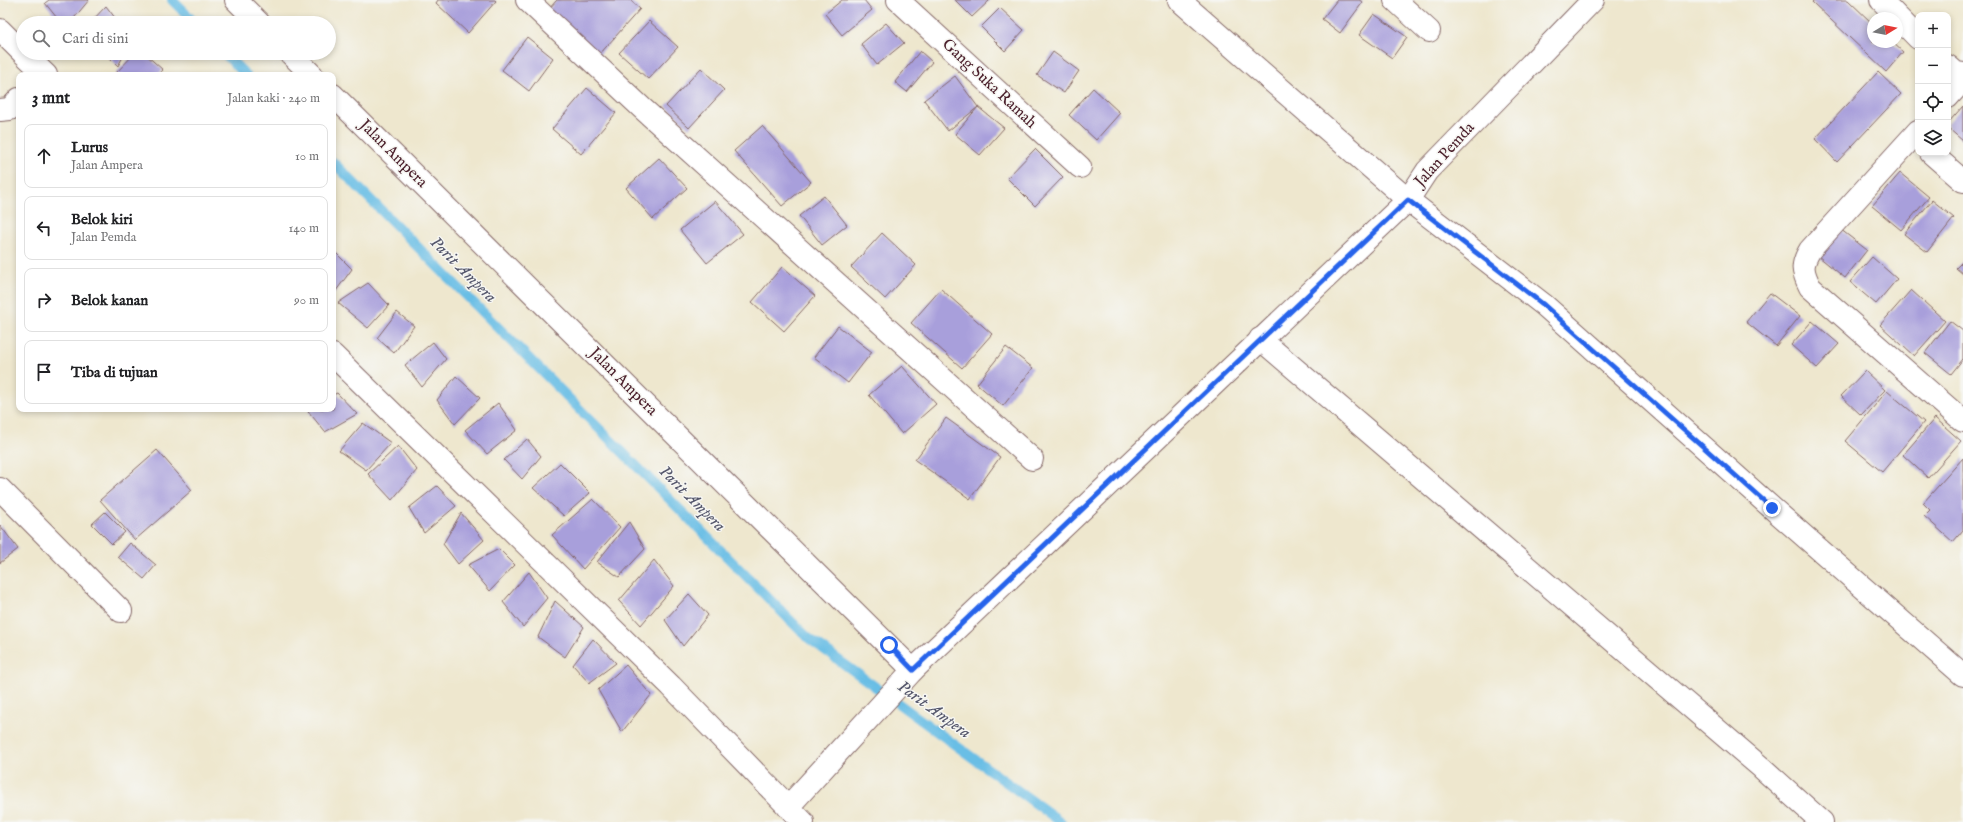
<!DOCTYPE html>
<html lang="id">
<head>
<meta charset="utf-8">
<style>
  :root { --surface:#fff; --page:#f6f6f6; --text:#202124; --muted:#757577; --line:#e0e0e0 }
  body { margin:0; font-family:"IM FELL English",serif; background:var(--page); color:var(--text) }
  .controls { position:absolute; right:12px; top:12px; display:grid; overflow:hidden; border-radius:8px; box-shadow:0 2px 6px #0003 }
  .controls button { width:36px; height:36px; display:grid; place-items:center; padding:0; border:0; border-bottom:1px solid var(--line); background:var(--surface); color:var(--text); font:20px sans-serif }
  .compass { position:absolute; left:1867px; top:12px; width:36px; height:36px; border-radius:50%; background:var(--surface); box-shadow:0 2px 6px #0003; rotate:80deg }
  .stop { position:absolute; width:12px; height:12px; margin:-9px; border:3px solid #2563eb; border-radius:50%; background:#fff }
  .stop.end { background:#2563eb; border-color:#fff; box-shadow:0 1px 4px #0008 }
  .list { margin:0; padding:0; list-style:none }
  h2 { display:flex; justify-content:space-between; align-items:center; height:52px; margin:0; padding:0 16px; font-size:17px }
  h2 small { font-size:13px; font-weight:400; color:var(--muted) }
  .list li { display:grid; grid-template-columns:26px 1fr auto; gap:12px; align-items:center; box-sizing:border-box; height:64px; margin:0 8px 8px; padding:0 8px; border:1px solid var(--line); border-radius:8px }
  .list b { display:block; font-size:15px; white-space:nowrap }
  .list p { margin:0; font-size:13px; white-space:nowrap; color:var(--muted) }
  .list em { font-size:13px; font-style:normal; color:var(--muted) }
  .icon { flex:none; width:22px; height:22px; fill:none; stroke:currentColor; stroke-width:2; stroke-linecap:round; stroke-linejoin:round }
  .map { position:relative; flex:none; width:1963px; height:822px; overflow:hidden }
  .search { position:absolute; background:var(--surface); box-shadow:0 2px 6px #0003; left:16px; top:16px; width:320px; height:44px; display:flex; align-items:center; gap:10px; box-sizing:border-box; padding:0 14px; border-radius:22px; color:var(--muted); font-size:15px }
  .panel { position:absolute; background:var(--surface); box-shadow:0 2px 6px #0003; left:16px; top:72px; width:320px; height:340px; border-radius:8px }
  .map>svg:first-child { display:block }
</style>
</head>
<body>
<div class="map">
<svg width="1963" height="822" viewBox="0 0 1963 822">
  <rect width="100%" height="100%" fill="#f6f6f2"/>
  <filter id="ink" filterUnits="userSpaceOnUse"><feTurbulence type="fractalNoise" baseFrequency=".025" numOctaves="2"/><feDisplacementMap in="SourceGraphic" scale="8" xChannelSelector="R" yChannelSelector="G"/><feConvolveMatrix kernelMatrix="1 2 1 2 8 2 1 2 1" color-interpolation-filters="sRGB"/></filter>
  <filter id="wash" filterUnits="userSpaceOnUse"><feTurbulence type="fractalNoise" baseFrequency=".012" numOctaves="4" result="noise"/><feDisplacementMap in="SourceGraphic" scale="16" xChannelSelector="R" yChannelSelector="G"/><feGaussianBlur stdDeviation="0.9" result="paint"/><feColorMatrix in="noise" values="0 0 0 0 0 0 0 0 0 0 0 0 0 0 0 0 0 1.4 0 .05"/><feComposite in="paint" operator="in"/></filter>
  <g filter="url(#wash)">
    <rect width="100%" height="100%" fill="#eee7ce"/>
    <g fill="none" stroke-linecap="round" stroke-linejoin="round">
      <path stroke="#69bee5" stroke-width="10" d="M172 0 195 23
        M224 53 246 75
        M333 162 807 637 1061 822"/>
    </g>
    <g id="blocks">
      <path fill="#a89fdb" d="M49 0H89L70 23H61L45 3Z
        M438 0H495L496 1 468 33 436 3Z
        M557 0H630L640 9 598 56 547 11Z
        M842 0H864L872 10 842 35 825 14Z
        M955 0H990L972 17Z
        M1337 0H1359L1363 2 1340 33 1322 19Z
        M1814 0H1848L1873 24V42H1892L1903 52 1886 72 1812 2Z
        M106 6 119 23H90Z
        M1000 8 1024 30 1005 51 981 27Z
        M1374 14 1407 37 1392 58 1359 35Z
        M649 21 678 47 648 79 619 53Z
        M886 23 904 43 877 65 861 44Z
        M527 37 553 58 529 91 502 70Z
        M920 51 932 62 907 92 895 82Z
        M1053 52 1079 71 1064 93 1037 75Z
        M105 53H125L118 66Z
        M135 53H144L163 70 157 75H118L116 73Z
        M701 68 724 90 689 128 666 106Z
        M1878 72 1901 94 1837 162 1815 139Z
        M955 76 978 107 948 131 924 100Z
        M587 88 616 113 581 154 552 129Z
        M1093 88 1120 113 1096 140 1069 115Z
        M1963 106V141L1948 128V123Z
        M978 107 1004 128 980 155 955 134Z
        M762 126 811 182 782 206 734 151Z
        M1035 149 1063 177 1035 206 1007 178Z
        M659 158 687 188 653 219 626 188Z
        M1900 173 1929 197 1901 230 1872 206Z
        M824 196 847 225 822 245 799 216Z
        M1932 200 1954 218 1927 252 1904 234Z
        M715 201 743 234 707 263 680 230Z
        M1840 229 1867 250 1845 278 1818 256Z
        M882 233 916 265 885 299 851 267Z
        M333 250 352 269 333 295Z
        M1872 257 1897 279 1876 304 1850 282Z
        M1963 261V274L1956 268Z
        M782 267 815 296 784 331 752 302Z
        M368 283 389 305 368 328 338 303Z
        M941 289 992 334 962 368 911 323Z
        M1911 290 1945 321 1914 356 1880 325Z
        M1770 293 1800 316 1776 346 1746 322Z
        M397 312 414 326 394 353 377 338Z
        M1812 321 1839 344 1817 368 1791 345Z
        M1950 321 1963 331V359L1951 374 1925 353Z
        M838 326 872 352 848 383 814 357Z
        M433 342 446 359 422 387 405 365Z
        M1006 347 1033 368 1003 406 977 384Z
        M902 366 936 404 902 434 869 395Z
        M1865 371 1885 390 1861 415 1841 396Z
        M456 376 480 398 455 424 437 400Z
        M1887 391 1924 422 1882 472 1845 441Z
        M337 393 357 414 325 432 308 411 311 409H333V395Z
        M498 403 517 430 487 454 465 430Z
        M946 418 1000 457 970 499 915 460Z
        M1935 418 1961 441 1928 478 1903 455Z
        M363 423 391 443 366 470 339 451Z
        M527 439 541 456 522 479 504 460Z
        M398 446 417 470 392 500 368 474Z
        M157 450 192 490 135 540 100 500Z
        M1963 458V530L1953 542 1924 516 1930 510 1923 503Z
        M560 463 590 493 564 516 533 488Z
        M437 486 456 506 424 533 409 508Z
        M593 499 620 527 583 569 552 535Z
        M105 512 125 532 112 544 92 524Z
        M461 513 484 540 458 564 443 544Z
        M629 522 645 549 619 577 597 562Z
        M0 525 18 549 0 563Z
        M130 543 156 565 144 579 118 557Z
        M499 549 515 565 490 591 468 565Z
        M654 560 674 586 641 625 619 601Z
        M529 572 547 598 523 627 503 602Z
        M689 594 708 615 683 646 665 620Z
        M555 601 584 627 565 657 538 637Z
        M593 639 616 663 589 683 573 665Z
        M626 665 651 695 622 732 598 690Z"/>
    </g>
  </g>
  <g filter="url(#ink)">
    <use href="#blocks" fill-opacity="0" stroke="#836564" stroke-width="1"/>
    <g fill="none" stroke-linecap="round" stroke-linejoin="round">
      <defs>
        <path id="minor" d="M236 0 259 23
          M527 0 643 109 1032 459
          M898 0 1080 167
          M1179 0 1408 200 1544 305 1772 508 1963 675
          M1395 0 1429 31
          M1881 0 1918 38
          M0 30 23 53
          M23 53 46 75
          M290 53 312 75
          M1948 66 1956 73 1963 74
          M333 95 913 670 788 807
          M1948 97 1963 80
          M0 110 10 109 19 99
          M1918 131 1810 250C1801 265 1802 271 1810 287L1963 421
          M1931 153 1963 181
          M1260 339 1762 768 1822 822
          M333 355 671 686 803 822
          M0 489 121 611"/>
        <path id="tertiary" d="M913 670 1408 200 1427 171 1593 0"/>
      </defs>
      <use href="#minor" stroke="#836564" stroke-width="24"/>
      <use href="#tertiary" stroke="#836564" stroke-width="24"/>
      <use href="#minor" stroke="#fff" stroke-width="22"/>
      <use href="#tertiary" stroke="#fff" stroke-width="22"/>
    </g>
  </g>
  <g fill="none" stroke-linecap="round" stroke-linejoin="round" filter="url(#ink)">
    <path stroke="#2563eb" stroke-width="5" d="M889 645 913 670 1408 200 1544 305 1772 508"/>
  </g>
  <g text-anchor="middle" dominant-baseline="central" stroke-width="3" stroke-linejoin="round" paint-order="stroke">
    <g font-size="16" fill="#4a1f2b" stroke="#f6f6f2">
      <text transform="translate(989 84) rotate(43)">Gang Suka Ramah</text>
      <text transform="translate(393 154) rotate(45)">Jalan Ampera</text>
      <text transform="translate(1445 155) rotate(-48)">Jalan Pemda</text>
      <text transform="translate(623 382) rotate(45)">Jalan Ampera</text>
    </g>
    <g font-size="17" font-style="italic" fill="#55576c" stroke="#f6f6f2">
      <text transform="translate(463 270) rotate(45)">Parit Ampera</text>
      <text transform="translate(692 499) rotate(45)">Parit Ampera</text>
      <text transform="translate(934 710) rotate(36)">Parit Ampera</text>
    </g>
  </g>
</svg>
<div class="controls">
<button>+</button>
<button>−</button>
<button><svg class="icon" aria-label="locate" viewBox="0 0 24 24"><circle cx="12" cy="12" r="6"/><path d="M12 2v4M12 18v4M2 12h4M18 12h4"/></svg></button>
<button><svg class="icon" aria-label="layers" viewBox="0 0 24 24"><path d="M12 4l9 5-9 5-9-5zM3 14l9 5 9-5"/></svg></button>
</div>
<svg class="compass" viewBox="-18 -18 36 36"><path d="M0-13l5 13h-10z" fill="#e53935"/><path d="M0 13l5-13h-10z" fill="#757577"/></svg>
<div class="stop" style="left:889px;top:645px"></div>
<div class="stop end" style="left:1772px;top:508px"></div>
<div class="search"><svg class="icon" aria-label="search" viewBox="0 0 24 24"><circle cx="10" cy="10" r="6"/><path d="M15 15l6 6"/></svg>Cari di sini</div>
<section class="panel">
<h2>3 mnt<small>Jalan kaki · 240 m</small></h2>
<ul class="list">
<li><svg class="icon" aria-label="ahead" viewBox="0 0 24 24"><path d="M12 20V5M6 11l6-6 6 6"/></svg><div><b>Lurus</b><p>Jalan Ampera</p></div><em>10 m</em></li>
<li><svg class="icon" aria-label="left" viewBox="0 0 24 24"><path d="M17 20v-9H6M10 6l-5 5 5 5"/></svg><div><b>Belok kiri</b><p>Jalan Pemda</p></div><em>140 m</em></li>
<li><svg class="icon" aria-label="right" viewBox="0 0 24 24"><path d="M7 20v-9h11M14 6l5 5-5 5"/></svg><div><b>Belok kanan</b></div><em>90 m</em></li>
<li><svg class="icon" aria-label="arrive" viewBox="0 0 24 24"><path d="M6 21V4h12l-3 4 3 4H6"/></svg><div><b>Tiba di tujuan</b></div></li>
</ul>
</section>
</div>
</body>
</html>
